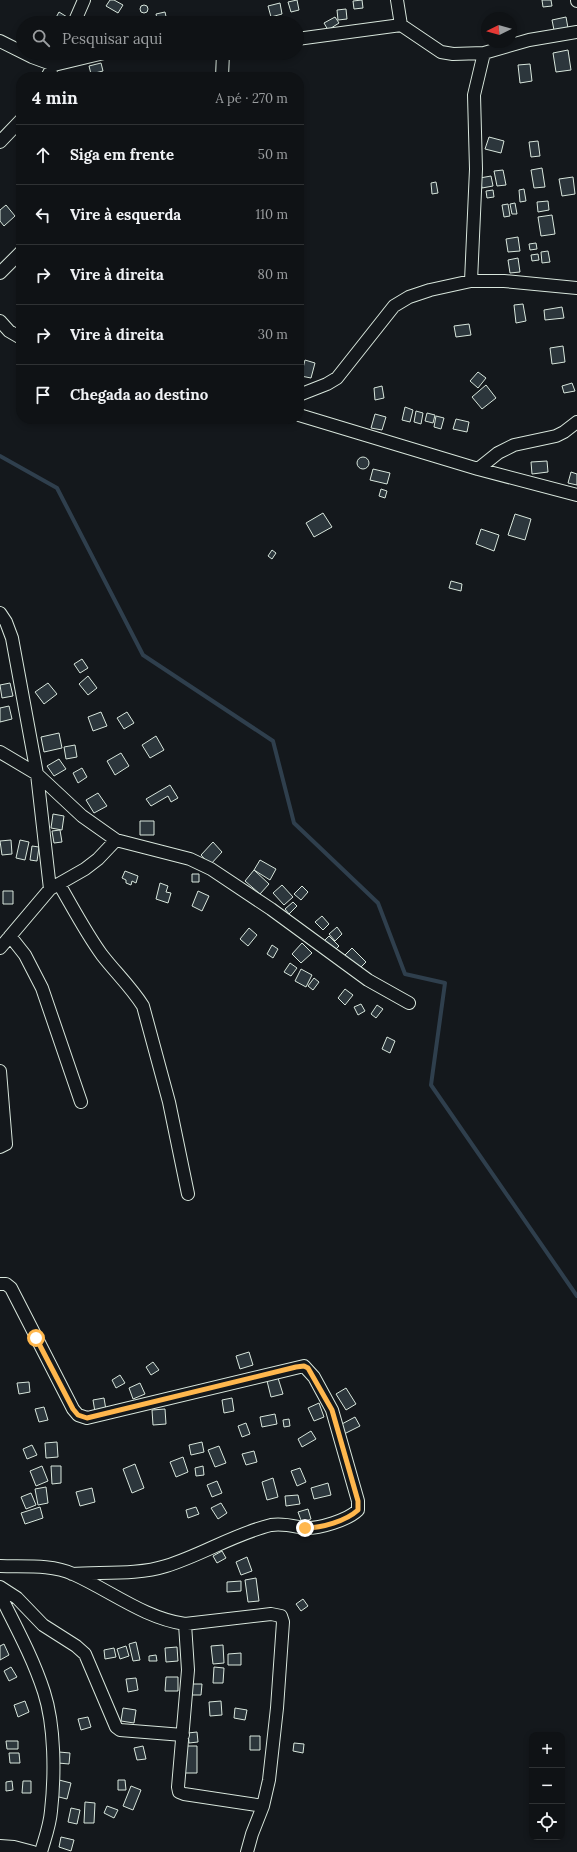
<!DOCTYPE html>
<html lang="pt">
<head>
<meta charset="utf-8">
<style>
  :root { --surface:#0f1215; --page:#181b1e; --text:#f1f3f6; --muted:#9b9ea0; --line:#2f3234 }
  body { margin:0; font-family:Lora,serif; background:var(--page); color:var(--text) }
  .controls { position:absolute; right:12px; bottom:12px; display:grid; overflow:hidden; border-radius:8px; box-shadow:0 2px 6px #0003 }
  .controls button { width:36px; height:36px; display:grid; place-items:center; padding:0; border:0; border-bottom:1px solid var(--line); background:var(--surface); color:var(--text); font:20px sans-serif }
  .compass { position:absolute; left:481px; top:12px; width:36px; height:36px; border-radius:50%; background:var(--surface); box-shadow:0 2px 6px #0003; rotate:265deg }
  .stop { position:absolute; width:12px; height:12px; margin:-9px; border:3px solid #ffb74d; border-radius:50%; background:#fff }
  .stop.end { background:#ffb74d; border-color:#fff; box-shadow:0 1px 4px #0008 }
  .list { margin:0; padding:0; list-style:none }
  h2 { display:flex; justify-content:space-between; align-items:center; height:52px; margin:0; padding:0 16px; font-size:17px }
  h2 small { font-size:13px; font-weight:400; color:var(--muted) }
  .list li { display:grid; grid-template-columns:26px 1fr auto; gap:12px; align-items:center; box-sizing:border-box; height:60px; padding:0 16px; border-top:1px solid var(--line) }
  .list b { display:block; font-size:15px; white-space:nowrap }
  .list em { font-size:13px; font-style:normal; color:var(--muted) }
  .icon { flex:none; width:22px; height:22px; fill:none; stroke:currentColor; stroke-width:2; stroke-linecap:round; stroke-linejoin:round }
  .map { position:relative; flex:none; width:577px; height:1852px; overflow:hidden }
  .search { position:absolute; background:var(--surface); box-shadow:0 2px 6px #0003; left:16px; top:16px; width:288px; height:44px; display:flex; align-items:center; gap:10px; box-sizing:border-box; padding:0 14px; border-radius:22px; color:var(--muted); font-size:15px }
  .panel { position:absolute; background:var(--surface); box-shadow:0 2px 6px #0003; left:16px; top:72px; width:288px; height:352px; border-radius:16px }
  .map>svg:first-child { display:block }
</style>
</head>
<body>
<div class="map">
<svg width="577" height="1852" viewBox="0 0 577 1852">
  <rect width="100%" height="100%" fill="#14181c"/>
  <g fill="none" stroke-linecap="round" stroke-linejoin="round">
    <path stroke="#2f3f4d" stroke-width="4" d="M0 456 57 488 143 655 273 741 294 823 378 903 405 974 445 983 431 1085 577 1296"/>
  </g>
  <path fill="#2c363c" stroke="#d8e6dc" d="M110 0H114L123 5 118 13 106 6Z
    M297 0 299 10 291 12 288 2Z
    M362 0 363 8 354 9 353 1Z
    M542 0H551L552 6 543 7Z
    M280 3 282 14 271 17 268 6Z
    M140 9a4 4 0 1 1 8 0a4 4 0 1 1-8 0Z
    M346 9 347 19 338 20 337 10Z
    M59 12 72 20 70 23H53Z
    M165 12 167 21 158 23 156 14Z
    M335 17 339 23 328 30 324 23Z
    M566 17 568 28 554 30 552 20Z
    M568 50 571 70 556 72 553 53Z
    M101 63 103 71 91 74 89 66Z
    M530 64 532 81 520 83 518 65Z
    M489 137 504 141 501 153 485 149Z
    M538 141 540 156 531 157 529 142Z
    M542 168 545 187 534 188 531 170Z
    M503 170 506 185 497 186 494 171Z
    M491 176 493 186 482 188 480 178Z
    M573 177 575 194 562 196 559 179Z
    M436 182 438 193 432 194 431 183Z
    M524 189 526 201 520 202 519 190Z
    M493 190 494 197 487 198 486 191Z
    M548 201 549 210 538 212 537 202Z
    M515 203 517 214H512L510 204Z
    M508 204 510 216 504 217 502 205Z
    M6 205 15 216 4 226 0 221V210Z
    M552 215 555 234 541 236 538 217Z
    M518 237 520 251 508 252 506 239Z
    M536 243 537 249 530 250 529 244Z
    M548 251 550 262 542 263 541 252Z
    M538 254 539 260 532 261 531 255Z
    M518 258 520 272 510 273 508 260Z
    M523 304 526 321 516 323 514 305Z
    M562 307 564 318 545 320 544 310Z
    M469 324 471 335 456 337 454 326Z
    M563 346 565 362 552 364 550 348Z
    M305 360 315 363 311 378 301 376Z
    M478 372 486 378 478 388 470 381Z
    M572 383 575 391 564 393 562 386Z
    M486 385 496 398 482 409 472 397Z
    M382 386 384 398 375 400 374 388Z
    M405 407 413 410 410 422 402 420Z
    M416 411 423 413 421 424 414 422Z
    M427 413 435 415 433 423 425 421Z
    M375 414 386 417 382 430 371 428Z
    M436 416 444 418 441 429 434 427Z
    M456 419 469 422 467 432 453 429Z
    M357 463a6 6 0 1 1 12 0a6 6 0 1 1-12 0Z
    M547 461 548 472 532 474 531 462Z
    M373 469 390 473 387 484 370 480Z
    M571 472 577 474V485L568 483Z
    M381 489 387 491 385 498 379 496Z
    M323 513 332 527 314 537 306 523Z
    M515 514 531 519 525 540 508 535Z
    M481 529 499 535 494 551 476 544Z
    M272 550 276 553 272 559 268 556Z
    M451 581 462 584 461 591 449 588Z
    M82 659 88 668 80 673 74 664Z
    M88 676 97 688 88 695 79 684Z
    M10 683 13 696 2 698 0 685Z
    M48 683 57 694 44 704 35 692Z
    M9 706 12 719 0 722V708Z
    M101 712 107 726 93 731 88 717Z
    M127 712 134 723 124 729 117 718Z
    M59 733 62 748 44 752 41 737Z
    M156 736 164 750 150 758 142 745Z
    M75 745 77 757 66 759 64 747Z
    M121 753 129 766 115 775 107 761Z
    M59 759 66 769 54 776 47 766Z
    M82 768 87 777 78 783 73 773Z
    M170 785 178 798 171 802 168 796 151 806 146 799Z
    M98 793 107 806 94 813 86 800Z
    M53 814 64 816 62 830 51 828Z
    M140 821H154V835H140Z
    M60 830 62 842 54 843 52 831Z
    M11 840 12 854 2 855 0 841Z
    M20 840 29 842 25 860 16 858Z
    M213 842 222 852 210 865 201 855Z
    M32 846 39 847 37 861 30 860Z
    M260 860 276 869 270 880 254 870Z
    M254 870 269 884 260 894 245 881Z
    M125 871 138 876 136 883 132 881 131 885 126 883V880L122 878Z
    M192 874H199V882H192Z
    M160 883 168 886 166 892 171 893 168 903 156 899Z
    M282 885 293 897 284 905 273 893Z
    M302 886 308 892 301 900 294 894Z
    M3 891H13V904H3Z
    M198 891 209 896 202 911 192 906Z
    M293 902 297 906 289 914 285 909Z
    M322 916 329 924 323 930 315 922Z
    M337 927 342 934 335 941 329 934Z
    M249 928 257 935 248 946 240 939Z
    M329 936 339 946 333 952 323 942Z
    M302 943 312 953 301 963 292 954Z
    M272 945 278 949 273 958 267 954Z
    M352 948 366 962 359 969 345 955Z
    M290 963 297 968 291 976 284 972Z
    M301 969 312 975 306 987 295 981Z
    M314 978 319 982 313 990 308 986Z
    M345 989 353 995 345 1005 338 998Z
    M361 1004 365 1011 358 1015 354 1007Z
    M377 1005 383 1009 376 1018 371 1014Z
    M387 1037 395 1041 390 1053 382 1049Z
    M249 1352 253 1365 240 1369 236 1356Z
    M153 1362 159 1370 151 1375 146 1367Z
    M120 1375 125 1383 116 1388 112 1380Z
    M278 1378 283 1394 271 1397 267 1381Z
    M29 1382 30 1392 19 1394 17 1383Z
    M140 1383 145 1394 133 1399 129 1388Z
    M346 1388 356 1404 346 1410 336 1394Z
    M104 1398 106 1410 95 1412 93 1400Z
    M232 1398 234 1411 224 1413 222 1400Z
    M319 1403 324 1417 314 1421 308 1408Z
    M44 1407 48 1420 39 1422 35 1409Z
    M165 1409 166 1424 153 1425 152 1410Z
    M275 1414 277 1424 262 1427 260 1417Z
    M355 1417 360 1426 344 1434 340 1425Z
    M289 1419 290 1426 284 1427 283 1420Z
    M246 1423 250 1434 242 1437 238 1426Z
    M311 1431 316 1439 302 1447 298 1439Z
    M57 1442 58 1457 46 1458 45 1443Z
    M202 1442 204 1452 191 1455 189 1445Z
    M32 1445 37 1455 27 1459 23 1449Z
    M219 1446 226 1463 215 1467 208 1450Z
    M254 1451 257 1462 246 1465 242 1454Z
    M183 1457 188 1472 176 1477 170 1462Z
    M135 1464 144 1488 132 1493 123 1469Z
    M42 1466 48 1481 36 1486 30 1471Z
    M51 1466H61V1483L52 1484Z
    M203 1466 204 1475 196 1476 195 1468Z
    M300 1468 306 1482 297 1486 291 1471Z
    M273 1478 278 1497 267 1500 262 1482Z
    M217 1481 222 1493 212 1497 207 1485Z
    M328 1483 331 1495 314 1499 311 1488Z
    M46 1487 48 1503 38 1505 35 1489Z
    M92 1488 95 1502 80 1506 76 1492Z
    M31 1493 36 1505 26 1509 21 1497Z
    M298 1495 300 1504 286 1506 285 1496Z
    M221 1503 227 1513 218 1519 211 1508Z
    M40 1507 43 1518 25 1524 21 1513Z
    M196 1507 199 1514 188 1518 186 1510Z
    M308 1509 311 1519 302 1523 298 1512Z
    M222 1551 226 1558 217 1563 213 1556Z
    M247 1557 252 1571 241 1575 236 1562Z
    M256 1578 259 1601 248 1602 245 1580Z
    M241 1581V1591L227 1592V1582Z
    M303 1599 308 1606 301 1611 296 1604Z
    M136 1642 140 1660 133 1661 129 1644Z
    M4 1644 9 1655 0 1660V1646Z
    M223 1645 224 1663 213 1664 211 1646Z
    M126 1646 129 1656 120 1659 117 1649Z
    M177 1647 178 1661 166 1662 165 1648Z
    M114 1648 116 1657 105 1659 104 1650Z
    M241 1653V1665H228V1654Z
    M156 1655 157 1661H149V1656Z
    M11 1667 17 1677 9 1681 4 1671Z
    M214 1667 224 1668 223 1683H213Z
    M166 1677H178V1691H165Z
    M136 1678 138 1690 128 1692 126 1679Z
    M190 1684H202L201 1695H190Z
    M25 1701 29 1712 18 1717 14 1705Z
    M221 1701 222 1715 210 1716 209 1702Z
    M123 1708 136 1710 134 1723 121 1721Z
    M235 1708 247 1710 245 1720 234 1718Z
    M88 1717 91 1727 81 1730 78 1719Z
    M197 1732 198 1742 189 1743 188 1733Z
    M250 1736H260V1750H250Z
    M6 1741H18V1749H7Z
    M294 1743 304 1744 303 1753 293 1751Z
    M143 1746 146 1759 137 1760 134 1748Z
    M184 1746H197V1773H184Z
    M59 1752 70 1753 69 1764 58 1763Z
    M9 1753H19L20 1763H10Z
    M59 1780 71 1783 67 1799 55 1796Z
    M118 1780H125L126 1790H118Z
    M12 1781 13 1790 6 1791V1782Z
    M23 1781H31V1793H22Z
    M131 1786 141 1790 133 1810 123 1806Z
    M85 1802 95 1803 94 1823H84Z
    M107 1806 118 1810 114 1818 104 1813Z
    M71 1808 80 1810 77 1824 68 1822Z
    M61 1837 74 1840 71 1851 59 1847Z"/>
  <g fill="none" stroke-linecap="round" stroke-linejoin="round">
    <defs>
      <path id="minor" d="M397 0 401 25
        M577 0V1
        M74 23 84 0
        M297 39 401 25 441 52 453 54 484 53 529 40 577 32
        M0 41 32 57 54 65 104 53
        M47 77 60 53
        M222 77 223 53
        M0 142 21 120
        M0 273 21 252
        M471 281 476 169 474 95 484 53
        M0 321 9 331 21 338
        M299 395 327 384 337 378 394 306 409 297 430 290 471 281H504L577 288
        M299 415 478 469 577 495
        M478 469 498 453 514 445 556 436 564 432 577 422
        M0 613 6 622 12 638 37 774 50 889
        M0 752 37 774 82 816 116 840 190 859 211 869 271 909 368 980 409 1003
        M59 884C73 908 86 933 102 955 116 973 131 987 143 1006L169 1102 188 1194
        M10 936 25 955 42 988 81 1102
        M0 948 50 889 85 869 98 859 116 840
        M0 1071 6 1144 0 1147
        M0 1284H6L11 1288 73 1409 78 1415 87 1418 304 1366 314 1377 332 1410 358 1501V1510C348 1520 319 1529 304 1528 293 1526 283 1523 271 1525 234 1534 202 1555 166 1566 138 1575 102 1572 72 1574
        M0 1566C23 1567 51 1564 73 1574 111 1591 144 1618 185 1624L271 1614 281 1616 283 1622 277 1708 269 1780 263 1806 252 1834 247 1852
        M0 1587 17 1598 43 1625 76 1646 85 1654 116 1727 120 1730 183 1735
        M0 1595C16 1627 33 1658 44 1692 55 1726 55 1775 51 1811 50 1825 45 1838 41 1852
        M185 1624 188 1670 178 1787 179 1792 184 1794 263 1806
        M0 1846 14 1847 33 1852"/>
    </defs>
    <use href="#minor" stroke="#d8e6dc" stroke-width="14"/>
    <use href="#minor" stroke="#14181c" stroke-width="12"/>
  </g>
  <g fill="none" stroke-linecap="round" stroke-linejoin="round">
    <path stroke="#ffb74d" stroke-width="5" d="M36 1338 73 1409 78 1415 87 1418 296 1367 304 1366 308 1368 332 1410 358 1501V1510C346 1521 322 1528 305 1528"/>
  </g>
</svg>
<div class="controls">
<button>+</button>
<button>−</button>
<button><svg class="icon" aria-label="locate" viewBox="0 0 24 24"><circle cx="12" cy="12" r="6"/><path d="M12 2v4M12 18v4M2 12h4M18 12h4"/></svg></button>
</div>
<svg class="compass" viewBox="-18 -18 36 36"><path d="M0-13l5 13h-10z" fill="#e53935"/><path d="M0 13l5-13h-10z" fill="#9b9ea0"/></svg>
<div class="stop" style="left:36px;top:1338px"></div>
<div class="stop end" style="left:305px;top:1528px"></div>
<div class="search"><svg class="icon" aria-label="search" viewBox="0 0 24 24"><circle cx="10" cy="10" r="6"/><path d="M15 15l6 6"/></svg>Pesquisar aqui</div>
<section class="panel">
<h2>4 min<small>A pé · 270 m</small></h2>
<ul class="list">
<li><svg class="icon" aria-label="ahead" viewBox="0 0 24 24"><path d="M12 20V5M6 11l6-6 6 6"/></svg><div><b>Siga em frente</b></div><em>50 m</em></li>
<li><svg class="icon" aria-label="left" viewBox="0 0 24 24"><path d="M17 20v-9H6M10 6l-5 5 5 5"/></svg><div><b>Vire à esquerda</b></div><em>110 m</em></li>
<li><svg class="icon" aria-label="right" viewBox="0 0 24 24"><path d="M7 20v-9h11M14 6l5 5-5 5"/></svg><div><b>Vire à direita</b></div><em>80 m</em></li>
<li><svg class="icon" aria-label="right" viewBox="0 0 24 24"><path d="M7 20v-9h11M14 6l5 5-5 5"/></svg><div><b>Vire à direita</b></div><em>30 m</em></li>
<li><svg class="icon" aria-label="arrive" viewBox="0 0 24 24"><path d="M6 21V4h12l-3 4 3 4H6"/></svg><div><b>Chegada ao destino</b></div></li>
</ul>
</section>
</div>
</body>
</html>
